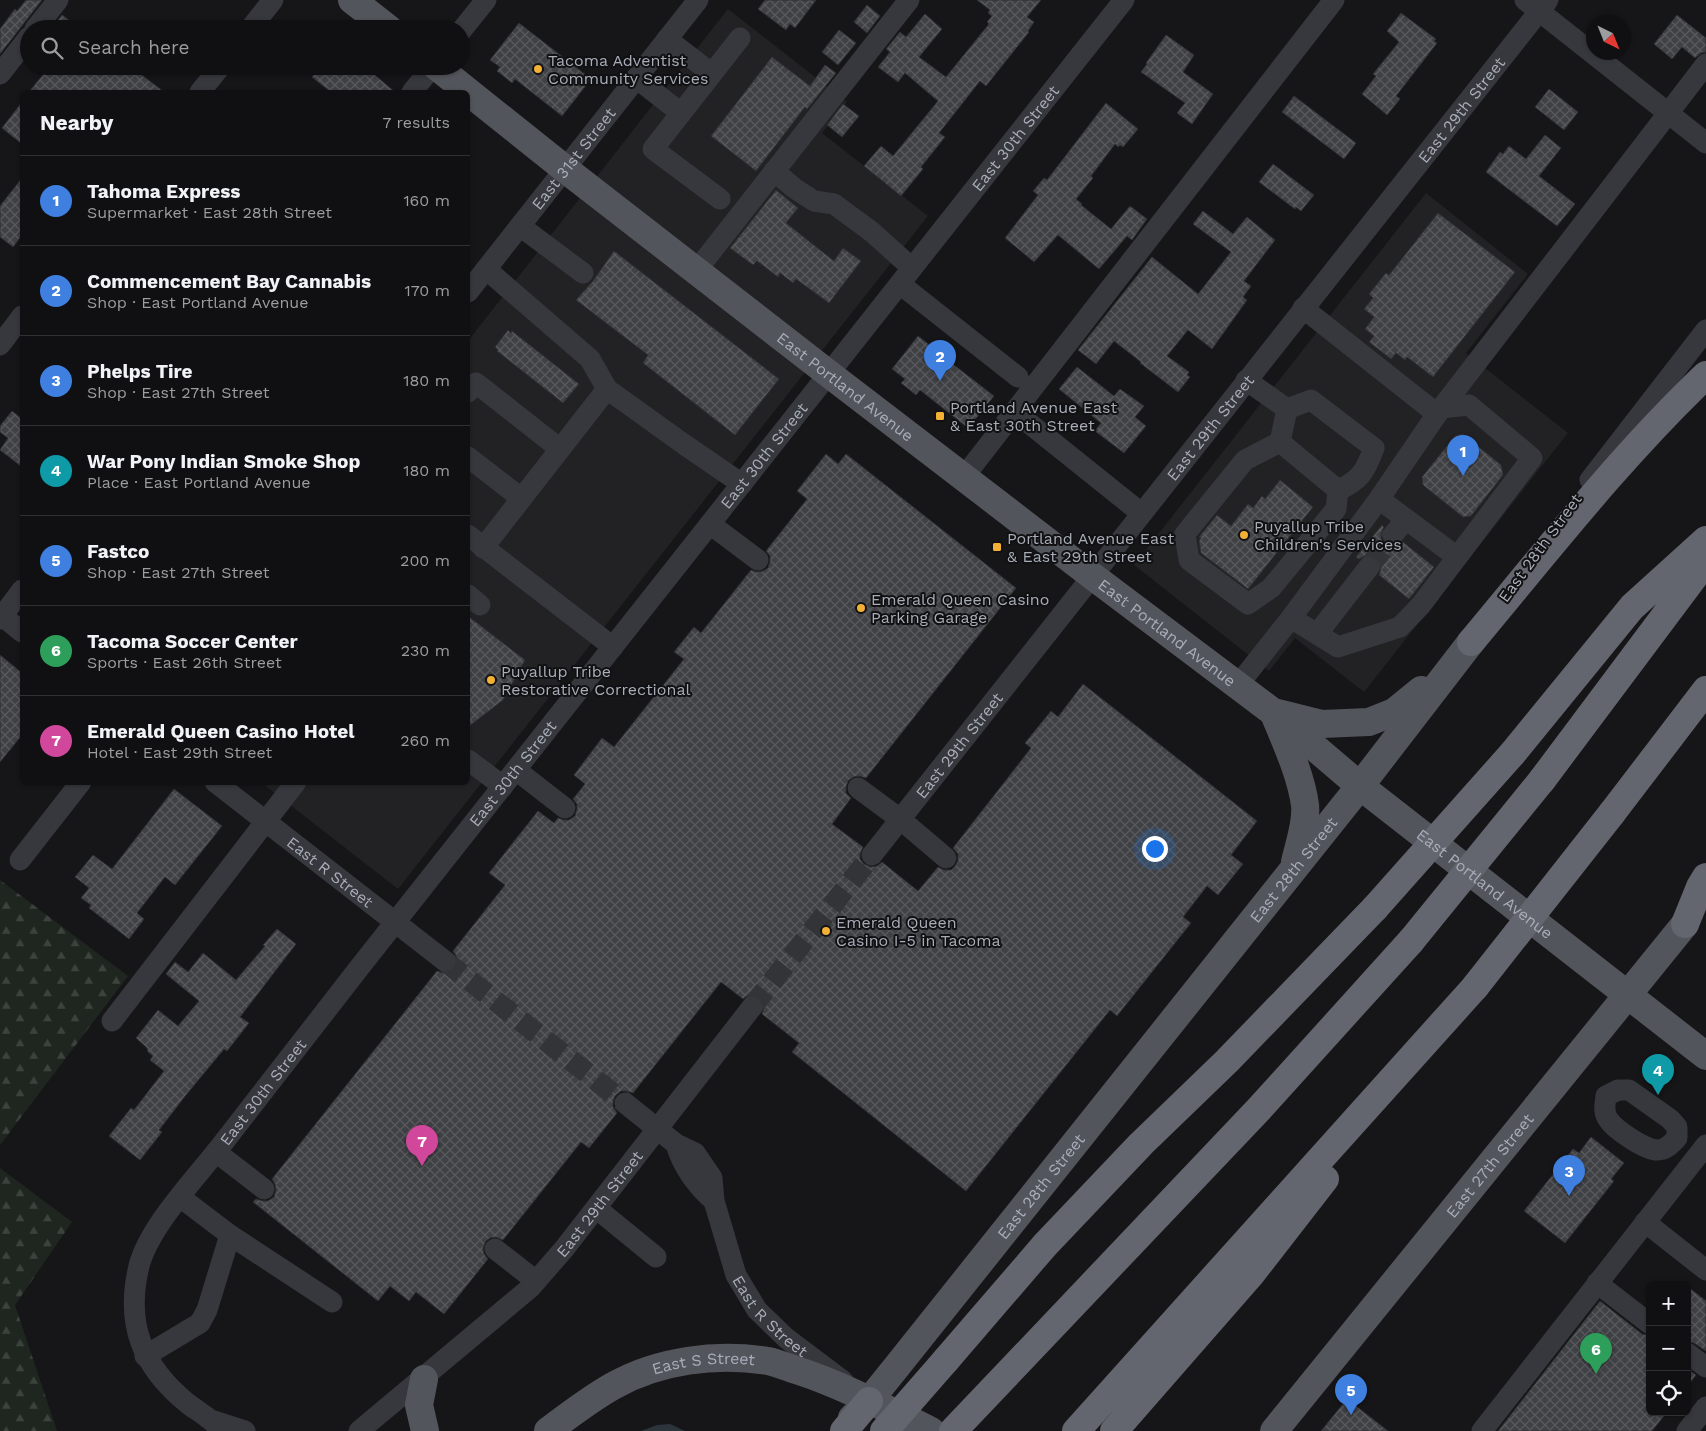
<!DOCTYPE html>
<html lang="en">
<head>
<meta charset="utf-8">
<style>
  :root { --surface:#101012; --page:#19191b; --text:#f1f3f6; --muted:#9c9d9f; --line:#303032; --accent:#ea580c }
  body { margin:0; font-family:"Work Sans",sans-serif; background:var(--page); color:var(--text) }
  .controls { position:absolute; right:15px; bottom:15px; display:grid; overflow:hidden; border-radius:8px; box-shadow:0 1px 4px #0004 }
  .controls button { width:45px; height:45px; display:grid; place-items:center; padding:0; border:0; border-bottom:1px solid var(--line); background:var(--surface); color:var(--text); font:25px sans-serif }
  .compass { position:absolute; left:1586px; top:15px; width:45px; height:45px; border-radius:50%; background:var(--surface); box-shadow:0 1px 4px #0004; rotate:137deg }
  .you { position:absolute; left:1154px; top:848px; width:18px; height:18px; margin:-12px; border:4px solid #fff; border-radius:50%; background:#1a73e8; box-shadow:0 0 0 8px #1a73e833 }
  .badge { display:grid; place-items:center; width:32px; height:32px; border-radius:50%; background:var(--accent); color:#fff; font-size:16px; font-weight:700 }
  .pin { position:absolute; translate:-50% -41px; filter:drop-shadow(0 1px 2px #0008) }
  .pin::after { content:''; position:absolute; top:26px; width:18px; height:15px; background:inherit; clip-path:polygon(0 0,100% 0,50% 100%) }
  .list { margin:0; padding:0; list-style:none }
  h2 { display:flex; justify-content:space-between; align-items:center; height:65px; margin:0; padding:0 20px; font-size:21px }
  h2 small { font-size:16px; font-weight:400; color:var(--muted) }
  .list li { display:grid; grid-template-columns:32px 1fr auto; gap:15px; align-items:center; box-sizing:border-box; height:90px; padding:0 20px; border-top:1px solid var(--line) }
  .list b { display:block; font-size:19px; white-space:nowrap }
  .list p { margin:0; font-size:16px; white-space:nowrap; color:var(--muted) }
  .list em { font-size:16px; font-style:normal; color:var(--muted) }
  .icon { flex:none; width:28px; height:28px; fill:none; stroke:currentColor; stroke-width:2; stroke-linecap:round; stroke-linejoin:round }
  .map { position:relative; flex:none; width:1706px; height:1431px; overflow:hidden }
  .search { position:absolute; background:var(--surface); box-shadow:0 1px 4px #0004; left:20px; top:20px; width:450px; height:55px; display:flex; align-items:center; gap:12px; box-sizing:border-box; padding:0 18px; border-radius:28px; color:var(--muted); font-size:19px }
  .panel { position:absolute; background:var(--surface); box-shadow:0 1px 4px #0004; left:20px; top:90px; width:450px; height:695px; border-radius:8px }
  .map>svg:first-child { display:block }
</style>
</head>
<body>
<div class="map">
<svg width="1706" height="1431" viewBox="0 0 1706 1431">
  <defs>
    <pattern id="forest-firs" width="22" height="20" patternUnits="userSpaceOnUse" patternTransform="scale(1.25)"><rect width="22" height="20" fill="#1e261f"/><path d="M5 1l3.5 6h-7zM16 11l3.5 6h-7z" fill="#3c433d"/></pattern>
    <pattern id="building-cross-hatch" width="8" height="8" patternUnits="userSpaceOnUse" patternTransform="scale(1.25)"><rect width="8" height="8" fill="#404145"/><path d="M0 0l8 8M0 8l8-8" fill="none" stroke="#595a5e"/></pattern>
  </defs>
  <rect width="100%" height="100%" fill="#161618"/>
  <path fill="#222225" d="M728 9 847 102 822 133 928 216 398 889 262 783 468 782V341Z
    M1426 193 1528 274 1466 353 1568 433 1364 692 1295 638 1269 671 1134 565Z"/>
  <path fill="url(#forest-firs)" d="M0 880 128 976 0 1145Z
    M0 1168 72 1222 15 1305 57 1431H0Z"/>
  <path fill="#2c353c" d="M670 1424 685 1431H641L657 1425Z"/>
  <path fill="url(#building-cross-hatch)" stroke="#303034" d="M26 0H42L0 54V29L15 9 17 11Z
    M765 0H816L795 28 790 24 786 30 758 9Z
    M977 0H1041L1027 17 1034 22 1028 31 1029 32 986 86 980 81 939 133 945 137 921 167 923 169 901 196 864 166 881 146 893 156 938 101 905 73 898 82 878 67 890 52 886 49 900 32 906 37 925 14 942 29 919 57 946 77 989 24 987 22 992 16 988 13 990 10Z
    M867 5 880 16 867 33 854 22Z
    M1401 13 1436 39 1434 41 1437 43 1396 96 1400 99 1387 115 1362 94 1376 76 1373 74 1399 42 1387 31Z
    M62 15 81 29H51Z
    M1677 15 1706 38V52L1701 53 1695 58 1682 47 1672 59 1654 44Z
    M519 23 591 79 562 116 515 79 512 83 497 71 500 67 490 60Z
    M839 30 856 43 838 65 822 52Z
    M1166 35 1194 55 1183 72 1213 94 1192 124 1177 113 1185 103 1141 72 1147 64 1146 63Z
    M772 57 810 86 825 65 836 73 807 109 805 107 756 171 711 136Z
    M50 66H130L164 92H29Z
    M321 66H364L395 92H331L312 77Z
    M1549 89 1578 112 1564 130 1535 107Z
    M1294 96 1356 143 1344 159 1282 112Z
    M22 102V144L2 128Z
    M1106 103 1138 129 1123 147 1120 145 1118 147 1115 144 1091 176 1093 178 1076 199 1082 204 1081 205 1111 229 1130 206 1147 219 1132 240 1127 236 1099 269 1058 235 1034 262 1005 238 1038 195 1033 191 1044 178 1047 180Z
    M843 104 859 116 842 137 827 125Z
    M1545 135 1561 148 1539 176 1575 204 1557 226 1486 172 1500 152 1503 154 1509 146 1526 159Z
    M1273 164 1314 195 1301 211 1296 207 1295 209 1259 182Z
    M22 178V235L13 247 0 237V206Z
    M776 190 798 208 786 223 834 261 843 248 861 261 829 303 796 279 793 283 780 273 778 277 757 261 753 265 730 248Z
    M1203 211 1233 234 1247 217 1275 240 1244 281 1251 286 1243 297 1247 300 1212 349 1188 330 1167 356 1189 372 1187 375 1190 377 1178 392 1140 363 1141 362 1114 341 1096 364 1078 350 1152 257 1198 294 1231 252 1193 224Z
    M1438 213 1515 272 1433 377 1407 357 1405 360 1396 353 1391 359 1369 342 1374 336 1365 329 1374 317 1364 309 1373 298 1369 294 1386 273 1389 275Z
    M614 251 779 379 735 435 643 363 648 355 576 300 593 281Z
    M508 330 511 333 512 331 579 384 563 403 497 351 498 350 495 347Z
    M918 336 931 346 932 344 947 355 945 358 994 396 968 428 920 390 916 395 901 383 905 379 892 369Z
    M1077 367 1114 396 1120 389 1144 406 1135 417 1146 426 1124 453 1095 431 1101 423 1059 389Z
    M12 411 22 419V467L0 450 8 438 0 432V426Z
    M1463 434 1501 465 1503 475 1471 516 1463 517 1423 485 1422 477 1455 436Z
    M826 454 838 464 846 454 1016 588 866 778 859 776 853 777 848 781 846 787V793L851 798 832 824 863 847 860 854V859L864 864 871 867 877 866 882 862 918 891 938 867 944 870H951L955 866 958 861V854L953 848 1031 748 1025 743 1051 711 1058 717 1083 684 1257 821 1231 855 1243 864 1218 895 1207 886 1183 917 1191 923 1117 1016 1110 1010 966 1191 792 1052 799 1043 762 1014 764 1008 763 1002 760 997 753 995H748L743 999 721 982 633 1093 627 1091H621L615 1096 613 1102V1107L617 1113 589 1148 581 1142 503 1240 496 1237 490 1238 486 1241 483 1248 484 1254 488 1259 444 1314 416 1292 409 1301 390 1286 378 1301 253 1202 256 1199 263 1201H268L274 1197 276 1190 275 1184 272 1179 437 971 443 973H449L455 968 457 962V957L453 951 505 885 489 873 538 811 554 823 558 818 564 820H569L575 816 577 809V804L573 799 585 784 574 775 602 738 614 747 684 659 674 652 694 627 701 633 751 570 757 572 763 571 768 568 770 561V556L766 551 807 499 797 491Z
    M1280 480 1313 507 1248 589 1201 553 1199 541 1201 538 1199 537 1217 515 1231 526 1248 504 1253 508 1262 496 1265 499Z
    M1382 525 1384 527 1381 533V539L1386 545 1392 547H1397L1403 542 1434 567 1409 599 1379 575 1381 568 1380 562 1377 557 1370 555 1364 556 1359 559 1356 557Z
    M468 616 525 660 503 700 468 727Z
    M0 655 22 673V735L0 762Z
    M174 789 222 826 175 885 165 877 137 913 144 919 129 939 89 908 91 905 81 898 89 888 75 877 93 855 112 869Z
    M277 929 296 944 240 1017 249 1023 227 1051 224 1049 186 1095 159 1130 162 1132 140 1160 109 1136 131 1108 134 1110 164 1071 150 1060 153 1056 148 1052 147 1048 136 1038 158 1010 178 1026 199 1001 166 974 175 962 188 972 203 953 236 980 265 946 263 945Z
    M1591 1137 1624 1163 1611 1179 1614 1181 1565 1243 1524 1211 1573 1149 1579 1153Z
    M1687 1286 1706 1301V1351L1694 1343 1687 1341Z
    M1600 1301 1642 1334 1650 1336V1412H1667L1652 1431H1498Z
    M1687 1369 1696 1375 1687 1387Z
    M1347 1399 1388 1431H1321Z"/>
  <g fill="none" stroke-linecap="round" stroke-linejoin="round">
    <path stroke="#333438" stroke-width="21" stroke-dasharray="21 11" stroke-linecap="butt" d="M1369 567 1393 535
      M445 961 625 1103
      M752 1007 872 855"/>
    <g stroke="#37383d" stroke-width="21">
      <path d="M1525 0 1706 143"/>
      <path d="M35 29 58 0"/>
      <path d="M250 29 273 0"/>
      <path d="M461 31 486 0"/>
      <path d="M667 39 711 73"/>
      <path d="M0 74 29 37"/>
      <path d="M636 78 681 113"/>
      <path d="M200 92 221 66"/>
      <path d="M412 92 433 66"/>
      <path d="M774 171 794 188 814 201 834 204 872 232 912 268"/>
      <path d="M720 199 653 149 740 38"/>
      <path d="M520 226 583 273"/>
      <path d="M486 269 590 359 607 389 685 445 742 484"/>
      <path d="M696 271 909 0"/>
      <path d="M900 284 1018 377"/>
      <path id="s1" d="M468 292 698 0"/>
      <path d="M1303 308 1437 414"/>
      <path d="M0 345 22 316"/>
      <path d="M1246 380 1287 409"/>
      <path d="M468 392 476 383 560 449"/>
      <path d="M1015 412 1141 513"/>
      <path d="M1280 442 1245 460 1185 534 1189 560 1248 604 1271 588 1336 509 1338 490"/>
      <path d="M1280 442 1287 409 1311 400 1374 448C1366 470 1360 481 1338 490"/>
      <path d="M1280 442 1338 490"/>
      <path d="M468 457 521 498"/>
      <path d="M963 478 1334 0"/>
      <path d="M1590 480 1706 330"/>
      <path d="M1379 499 1457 557"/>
      <path d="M710 524 758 560"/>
      <path d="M468 535 613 647"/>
      <path d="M1393 535 1406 519"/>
      <path d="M483 548 607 389"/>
      <path d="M468 595 480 605"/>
      <path d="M0 614 22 632"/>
      <path d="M1291 618 1338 647 1400 627 1421 605 1532 458 1469 405 1441 408"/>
      <path d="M0 619 22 590"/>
      <path d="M1317 634 1369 567"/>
      <path d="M1238 685 1291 618 1379 499 1437 414 1706 64"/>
      <path d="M468 760 503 786"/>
      <path d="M516 770 565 808"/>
      <path id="s2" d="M215 782 445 961"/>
      <path d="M858 788 900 819 946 858"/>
      <path id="s3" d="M872 855 1548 0"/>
      <path d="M20 860 81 782"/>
      <path d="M112 1021 296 782"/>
      <path d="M1618 1090H1629L1670 1119 1677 1127V1138C1671 1144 1666 1150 1658 1150 1646 1151 1614 1129 1608 1119 1603 1112 1605 1104 1606 1096Z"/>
      <path id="s4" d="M625 1103 676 1144 695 1153 712 1178 714 1201 736 1275 757 1310 786 1338 843 1381"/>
      <path d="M676 1144C683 1168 696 1185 714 1201"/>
      <path d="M216 1152 264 1189"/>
      <path d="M180 1197 230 1235 332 1302"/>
      <path d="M596 1208 656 1257"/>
      <path d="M1645 1222 1706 1270"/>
      <path d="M495 1249 536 1281"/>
      <path d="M1597 1283 1650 1324"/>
      <path d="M1687 1353 1706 1367"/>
      <path d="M145 1356 200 1323 207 1310 230 1235"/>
      <path d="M214 1421 245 1431"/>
      <path id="s5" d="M222 1431C212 1419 199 1412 187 1403 142 1366 125 1324 139 1266 149 1227 194 1180 220 1147 266 1087 313 1028 359 968 613 645 869 323 1124 0"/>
      <path id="s6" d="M359 1431 530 1288 564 1249 752 1007"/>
      <path d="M1482 1431 1706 1145"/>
      <path d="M1687 1431 1706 1407"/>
    </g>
    <g stroke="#53555c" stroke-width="28">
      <path d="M352 0 389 29"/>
      <path id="s7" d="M436 66 565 169 829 374 1091 575 1273 712 1360 786 1706 1056"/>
      <path d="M1278 713 1322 724 1369 722 1394 712 1421 690"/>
      <path d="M1275 716C1286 743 1301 775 1305 805 1307 823 1299 844 1295 862"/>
      <path d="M424 1379 419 1405 425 1431"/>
      <path id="s8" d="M852 1418 869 1401 894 1370 1360 786 1471 642"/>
      <path id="s9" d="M548 1431C569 1415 590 1399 613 1386 659 1360 716 1353 768 1361 777 1363 787 1367 796 1370 843 1385 887 1409 931 1431"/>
      <path id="s10" d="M1274 1431 1685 924"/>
    </g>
    <path stroke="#63666e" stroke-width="28" d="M1471 642C1547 551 1620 457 1706 375
      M1512 754 1632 607 1706 540
      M1542 780 1706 561
      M1612 813 1706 690
      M1685 924 1700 887 1706 877
      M946 1360 1045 1245 1141 1144 1227 1061 1375 908
      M844 1431 869 1401
      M953 1431 1259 1109 1411 941
      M1076 1431 1475 987
      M1114 1431 1252 1273 1325 1179"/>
    <path stroke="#63666e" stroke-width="28" d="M1375 908 1512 754
      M1411 941 1542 780
      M1475 987 1612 813
      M884 1431 946 1360"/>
  </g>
  <g fill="#f2b134" stroke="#111113" stroke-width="2">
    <circle cx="538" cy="69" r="5"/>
    <rect x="935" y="411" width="10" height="10" rx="2.5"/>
    <circle cx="1244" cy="535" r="5"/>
    <rect x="992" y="542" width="10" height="10" rx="2.5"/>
    <circle cx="861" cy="608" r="5"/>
    <circle cx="491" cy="680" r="5"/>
    <circle cx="826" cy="931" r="5"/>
  </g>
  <g text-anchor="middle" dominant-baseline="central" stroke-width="4" stroke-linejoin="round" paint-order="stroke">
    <g font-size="16" fill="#a8adb8" stroke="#111113" text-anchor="start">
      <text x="548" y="60">Tacoma Adventist<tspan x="548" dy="18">Community Services</tspan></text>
      <text x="950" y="407">Portland Avenue East<tspan x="950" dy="18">&amp; East 30th Street</tspan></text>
      <text x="1254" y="526">Puyallup Tribe<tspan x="1254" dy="18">Children's Services</tspan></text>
      <text x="1007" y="538">Portland Avenue East<tspan x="1007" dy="18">&amp; East 29th Street</tspan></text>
      <text x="871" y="599">Emerald Queen Casino<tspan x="871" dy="18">Parking Garage</tspan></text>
      <text x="501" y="671">Puyallup Tribe<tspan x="501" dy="18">Restorative Correctional</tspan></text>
      <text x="836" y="922">Emerald Queen<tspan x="836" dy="18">Casino I-5 in Tacoma</tspan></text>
    </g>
    <g font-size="16" fill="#a8adb8" stroke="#111113">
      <text stroke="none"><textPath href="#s3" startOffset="950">East 29th Street</textPath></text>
      <text stroke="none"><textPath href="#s5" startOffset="1629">East 30th Street</textPath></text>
      <text stroke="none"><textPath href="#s1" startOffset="170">East 31st Street</textPath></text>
      <text stroke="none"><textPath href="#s7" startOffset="520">East Portland Avenue</textPath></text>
      <text stroke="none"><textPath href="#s3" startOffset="545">East 29th Street</textPath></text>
      <text stroke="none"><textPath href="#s5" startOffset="1224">East 30th Street</textPath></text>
      <text transform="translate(1540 548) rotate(-54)">East 28th Street</text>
      <text stroke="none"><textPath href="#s7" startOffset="925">East Portland Avenue</textPath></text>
      <text stroke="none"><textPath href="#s3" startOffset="140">East 29th Street</textPath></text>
      <text stroke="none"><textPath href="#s5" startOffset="819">East 30th Street</textPath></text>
      <text stroke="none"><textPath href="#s8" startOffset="704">East 28th Street</textPath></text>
      <text stroke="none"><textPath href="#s2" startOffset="146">East R Street</textPath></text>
      <text stroke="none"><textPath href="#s7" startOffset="1330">East Portland Avenue</textPath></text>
      <text stroke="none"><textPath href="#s5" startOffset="414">East 30th Street</textPath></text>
      <text stroke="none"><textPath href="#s10" startOffset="342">East 27th Street</textPath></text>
      <text stroke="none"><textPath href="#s8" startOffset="299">East 28th Street</textPath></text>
      <text stroke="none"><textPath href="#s6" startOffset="332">East 29th Street</textPath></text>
      <text stroke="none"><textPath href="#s4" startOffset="271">East R Street</textPath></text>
      <text stroke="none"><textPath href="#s9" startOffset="174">East S Street</textPath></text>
    </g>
  </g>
</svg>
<div class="controls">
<button>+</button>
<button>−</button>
<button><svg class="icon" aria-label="locate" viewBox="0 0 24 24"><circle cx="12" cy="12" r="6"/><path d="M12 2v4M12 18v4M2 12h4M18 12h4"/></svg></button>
</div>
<svg class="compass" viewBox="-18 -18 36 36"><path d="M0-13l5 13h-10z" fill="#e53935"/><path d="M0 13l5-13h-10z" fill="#9c9d9f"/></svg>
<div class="you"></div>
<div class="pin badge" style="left:1463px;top:476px;background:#3f7fe0">1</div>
<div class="pin badge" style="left:940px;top:381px;background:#3f7fe0">2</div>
<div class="pin badge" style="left:1569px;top:1196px;background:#3f7fe0">3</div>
<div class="pin badge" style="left:1658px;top:1095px;background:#0f9aa8">4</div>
<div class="pin badge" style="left:1351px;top:1415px;background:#3f7fe0">5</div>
<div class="pin badge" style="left:1596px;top:1374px;background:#2e9e5b">6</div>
<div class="pin badge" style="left:422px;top:1166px;background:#d1479c">7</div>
<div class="search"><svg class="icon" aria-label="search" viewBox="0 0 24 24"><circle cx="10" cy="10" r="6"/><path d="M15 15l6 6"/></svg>Search here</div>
<section class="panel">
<h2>Nearby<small>7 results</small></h2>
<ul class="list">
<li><span class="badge" style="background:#3f7fe0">1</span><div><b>Tahoma Express</b><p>Supermarket · East 28th Street</p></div><em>160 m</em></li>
<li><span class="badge" style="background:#3f7fe0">2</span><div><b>Commencement Bay Cannabis</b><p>Shop · East Portland Avenue</p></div><em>170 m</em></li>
<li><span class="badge" style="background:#3f7fe0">3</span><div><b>Phelps Tire</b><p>Shop · East 27th Street</p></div><em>180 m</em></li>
<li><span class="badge" style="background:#0f9aa8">4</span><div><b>War Pony Indian Smoke Shop</b><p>Place · East Portland Avenue</p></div><em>180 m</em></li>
<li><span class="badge" style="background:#3f7fe0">5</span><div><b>Fastco</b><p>Shop · East 27th Street</p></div><em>200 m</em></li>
<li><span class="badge" style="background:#2e9e5b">6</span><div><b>Tacoma Soccer Center</b><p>Sports · East 26th Street</p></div><em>230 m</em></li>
<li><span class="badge" style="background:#d1479c">7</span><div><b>Emerald Queen Casino Hotel</b><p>Hotel · East 29th Street</p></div><em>260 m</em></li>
</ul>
</section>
</div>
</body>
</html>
